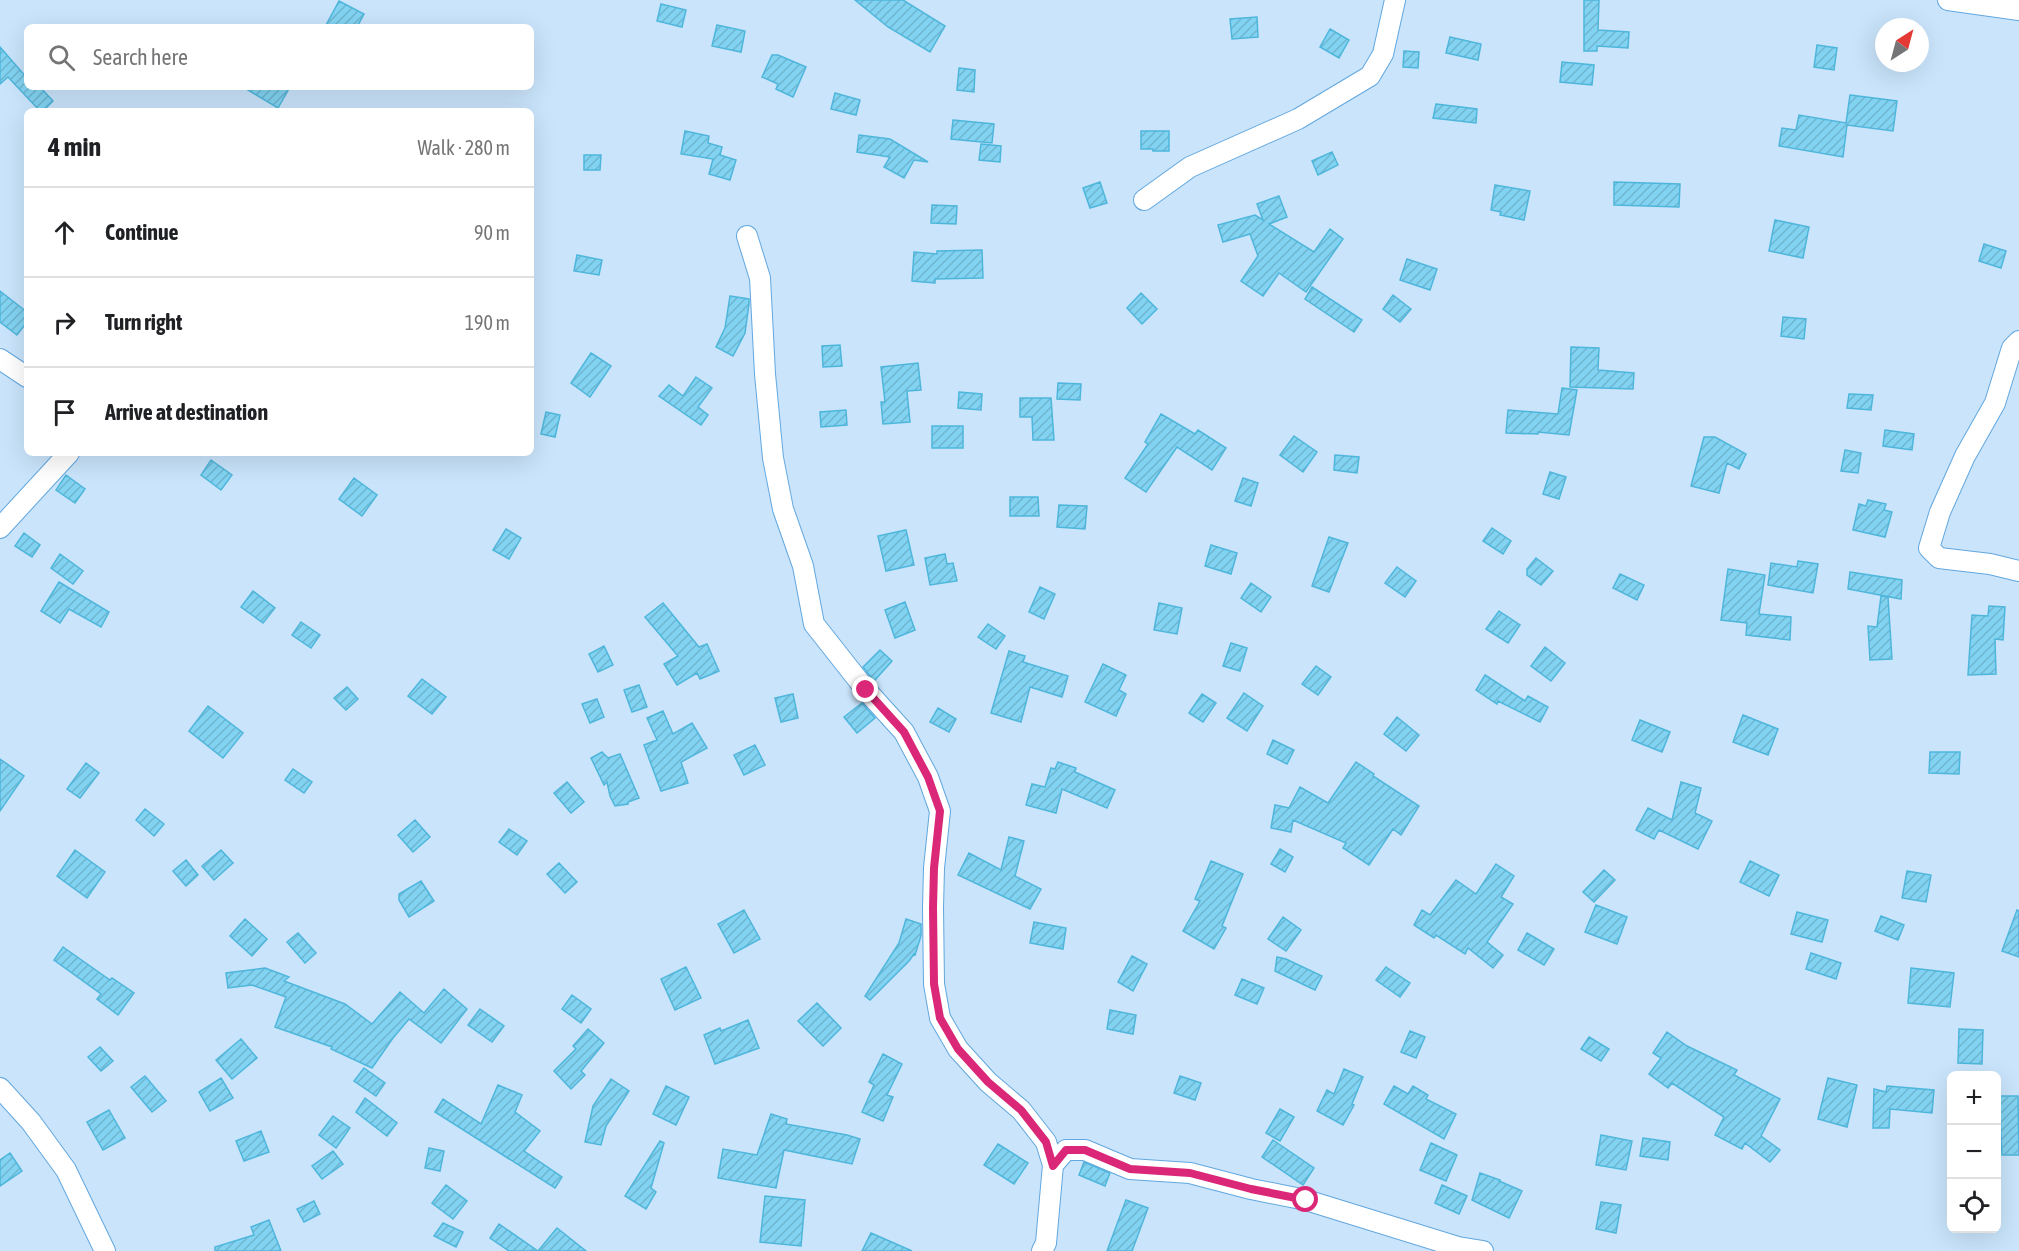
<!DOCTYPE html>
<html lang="en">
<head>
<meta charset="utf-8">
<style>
  :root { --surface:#fff; --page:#f2f2f2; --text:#202124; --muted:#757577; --line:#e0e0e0 }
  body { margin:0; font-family:"Asap Condensed",sans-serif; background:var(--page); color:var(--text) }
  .controls { position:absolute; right:18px; bottom:18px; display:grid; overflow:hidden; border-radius:9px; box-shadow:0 6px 24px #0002 }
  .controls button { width:54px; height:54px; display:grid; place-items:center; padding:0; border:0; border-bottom:2px solid var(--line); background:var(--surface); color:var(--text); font:30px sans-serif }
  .compass { position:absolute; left:1875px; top:18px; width:54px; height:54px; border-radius:50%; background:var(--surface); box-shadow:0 6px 24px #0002; rotate:36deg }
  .stop { position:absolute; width:18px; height:18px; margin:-14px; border:4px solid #db2777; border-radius:50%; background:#fff }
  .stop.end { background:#db2777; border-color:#fff; box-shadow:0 2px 6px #0008 }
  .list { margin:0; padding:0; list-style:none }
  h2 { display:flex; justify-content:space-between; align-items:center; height:78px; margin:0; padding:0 24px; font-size:26px }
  h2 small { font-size:20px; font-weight:400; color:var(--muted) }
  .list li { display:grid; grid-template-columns:39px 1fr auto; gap:18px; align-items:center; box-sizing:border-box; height:90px; padding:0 24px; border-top:2px solid var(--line) }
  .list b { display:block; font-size:22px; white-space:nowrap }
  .list em { font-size:20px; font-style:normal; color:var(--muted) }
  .icon { flex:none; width:33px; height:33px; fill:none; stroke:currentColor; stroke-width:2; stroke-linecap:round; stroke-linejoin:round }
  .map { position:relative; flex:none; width:2019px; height:1251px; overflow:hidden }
  .search { position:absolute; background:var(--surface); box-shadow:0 6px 24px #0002; left:24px; top:24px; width:510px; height:66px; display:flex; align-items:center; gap:15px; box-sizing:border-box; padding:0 21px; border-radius:9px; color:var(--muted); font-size:22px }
  .panel { position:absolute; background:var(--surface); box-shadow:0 6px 24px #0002; left:24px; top:108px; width:510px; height:348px; border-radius:9px }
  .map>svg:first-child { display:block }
</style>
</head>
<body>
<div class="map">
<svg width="2019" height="1251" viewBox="0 0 2019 1251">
  <defs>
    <pattern id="building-hatch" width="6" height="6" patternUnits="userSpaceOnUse" patternTransform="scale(1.5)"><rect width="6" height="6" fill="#82d3f2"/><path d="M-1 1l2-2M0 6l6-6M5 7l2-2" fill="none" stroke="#6eb5d0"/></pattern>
  </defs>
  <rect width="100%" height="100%" fill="#c9e4fb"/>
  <path fill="url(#building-hatch)" stroke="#4fb6db" stroke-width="1.5" d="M855 0H903L945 26 930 52 888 27Z
    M1584 0H1599L1598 30 1629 32 1628 48 1597 46V51H1584Z
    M339 1 364 14 357 27H325Z
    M661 4 686 10 682 27 657 21Z
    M1257 17 1258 37 1232 39 1230 19Z
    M717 25 745 31 741 52 712 46Z
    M1330 29 1349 40 1339 58 1320 47Z
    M1450 37 1481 44 1478 60 1446 53Z
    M1817 45 1837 48 1834 70 1814 67Z
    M0 47 27 78V87H40L53 101 43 111H40L8 77 0 84Z
    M1404 51 1419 52 1418 68 1403 67Z
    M772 55H778L806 67 793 97 776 89 778 84 762 77Z
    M1562 62 1594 65 1592 85 1560 82Z
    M959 68 975 70 974 92 957 90Z
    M243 87H290L278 108Z
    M835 93 860 100 856 115 831 109Z
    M1850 95 1897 101 1893 131 1847 125 1843 157 1779 146 1782 128 1796 130 1799 115 1846 123Z
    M1436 104 1477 109 1476 123 1433 118Z
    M953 120 994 124 992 143 951 139Z
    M685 131 709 136 708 143 722 147 720 155 736 160 730 180 709 174 713 159 681 154Z
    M1141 131H1169V151H1153V149H1141Z
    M859 135 890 139 928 162 914 160 904 178 884 167 890 157 857 152Z
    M981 144 1001 146 1000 162 979 160Z
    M1332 152 1338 165 1318 175 1312 161Z
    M584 155H601L600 170H584Z
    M1100 182 1107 203 1090 208 1083 188Z
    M1614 182 1680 184 1679 207 1614 205Z
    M1495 185 1530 191 1524 220 1500 215 1501 212 1491 210Z
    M1279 196 1287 217 1269 224 1314 252 1330 229 1343 239 1306 292 1279 273 1263 296 1241 281 1258 256 1250 234 1223 242 1218 225 1255 215 1263 220 1257 204Z
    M932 205 957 206 956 224 931 223Z
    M1775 220 1809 227 1803 258 1769 251Z
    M1984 244 2006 251 2001 268 1979 261Z
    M982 250 983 278 935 279V283L912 281 914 252 937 254V251Z
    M577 255 602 260 599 275 574 271Z
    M1407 259 1437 269 1430 290 1400 280Z
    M1312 287 1362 320 1354 332 1305 299Z
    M0 291 27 312V322L17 335 0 322Z
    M1141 293 1157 309 1142 324 1127 308Z
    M1393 295 1411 309 1400 322 1383 309Z
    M730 296 749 299V304L745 333 733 356 716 347 725 328Z
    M1783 317 1806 319 1804 339 1781 336Z
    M840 345 842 366 823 367 822 346Z
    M1571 347 1599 348 1598 370 1634 373 1633 389 1570 387Z
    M591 353 611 366 590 397 571 383Z
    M918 363 921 390 907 391 910 422 883 424 881 402H885L881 367Z
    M696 377 712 388 698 407 708 415 701 425 659 396 669 385 683 396Z
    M1058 383 1081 384 1080 400 1057 399Z
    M1562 388 1577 390 1569 435 1538 432V434L1506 433 1508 410 1558 414Z
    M959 392 982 394 981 410 958 408Z
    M1849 394 1873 395 1871 410 1847 408Z
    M1020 398H1051L1054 440H1033L1032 417H1020Z
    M846 410 847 425 821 427 820 412Z
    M546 412 560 415 555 437 541 434Z
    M1161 414 1195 434 1198 430 1226 448 1212 470 1177 447 1146 492 1125 478 1148 444 1145 442Z
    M932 426H963V448H932Z
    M1885 430 1914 434 1912 450 1883 446Z
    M1294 436 1317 452 1303 472 1280 455Z
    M1704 437H1715L1746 454 1739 469 1727 463 1719 493 1691 486Z
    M1845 450 1861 453 1858 473 1841 471Z
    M1335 455 1359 457 1357 473 1334 470Z
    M211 460 232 475 221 490 201 475Z
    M1550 472 1566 477 1559 499 1543 494Z
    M66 475 85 489 75 503 56 490Z
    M354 478 377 495 362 516 339 499Z
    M1243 478 1258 483 1251 506 1235 501Z
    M1010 497H1038L1039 516H1010Z
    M1868 500 1886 504 1884 510 1892 512 1885 537 1853 530 1859 504 1866 506Z
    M1059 505 1087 506 1085 529 1057 527Z
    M1492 528 1511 541 1503 554 1483 541Z
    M506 529 521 538 509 559 493 550Z
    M906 530 914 565 886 571 878 536Z
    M24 533 40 545 32 557 15 546Z
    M1329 537 1348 543 1329 592 1312 586Z
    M1211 545 1237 553 1231 574 1205 566Z
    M60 554 83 571 73 584 51 568Z
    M945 554 947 564 953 563 957 581 930 585 925 558Z
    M1536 558 1553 571 1541 585 1527 575V569Z
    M1798 561 1818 564 1813 593 1768 585 1771 563 1797 567Z
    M1397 567 1416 581 1405 597 1385 583Z
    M1728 569 1765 575 1759 614 1791 617 1790 640 1746 635 1747 623 1721 620Z
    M1850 572 1902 580 1901 599 1848 589Z
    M1620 574 1644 585 1637 600 1613 588Z
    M59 582 109 612 101 627 69 609 60 623 41 611Z
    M1251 583 1271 597 1261 612 1241 598Z
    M1040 587 1055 594 1044 619 1029 612Z
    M253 591 275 608 263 623 241 607Z
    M1881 596 1888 597 1892 659 1870 660 1868 626 1877 627Z
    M905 602 915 630 895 638 885 610Z
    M663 603 699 647 707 644 719 671 700 679 697 673 677 685 664 664 678 656 645 617Z
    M1159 603 1182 608 1177 634 1154 630Z
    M1989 606 2005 607 2003 640 1995 639 1996 674 1968 675 1972 615 1988 616Z
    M1499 611 1520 625 1508 643 1486 629Z
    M301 622 320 635 311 648 292 635Z
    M988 624 1005 636 996 649 978 637Z
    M1231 643 1247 648 1240 671 1223 666Z
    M604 646 613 665 598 672 589 654Z
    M1545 647 1565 663 1551 681 1531 666Z
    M880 650 892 661 874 681 863 667Z
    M1009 651 1025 656 1023 662 1068 676 1062 697 1030 687 1021 722 991 713Z
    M1103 664 1126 675 1119 690 1126 694 1116 716 1085 702Z
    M1316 666 1331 677 1318 695 1302 684Z
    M1485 675 1525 701 1528 696 1548 707 1540 722 1498 701 1497 704 1476 690Z
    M422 679 446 697 432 714 408 696Z
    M639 685 647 707 632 712 624 690Z
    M347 687 358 699 346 710 334 698Z
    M1244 693 1263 706 1247 731 1227 718Z
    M793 694 798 718 781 722 775 698Z
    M1202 694 1216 703 1203 722 1189 713Z
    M597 699 604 717 590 723 582 704Z
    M862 703 875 718 857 733 844 717Z
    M208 706 243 733 223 758 189 731Z
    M938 708 956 719 949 732 930 722Z
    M663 711 673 734 692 723 707 748 681 762 688 783 661 791 644 745 657 740 647 718Z
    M1743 715 1778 729 1768 755 1733 742Z
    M1397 717 1419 735 1406 751 1384 734Z
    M1640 720 1670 732 1662 752 1632 740Z
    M1273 740 1294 750 1287 764 1267 754Z
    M755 745 765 765 744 775 734 755Z
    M602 752 608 758 620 754 639 798 628 802V804L615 806 610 796 607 782 604 785 591 758Z
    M1930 752H1960L1959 774 1929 773Z
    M0 759 24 776 0 811Z
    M1058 762 1076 768 1075 772 1115 790 1107 808 1062 789 1056 813 1026 805 1032 784 1045 787 1051 768 1055 769Z
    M1356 762 1374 774 1373 776 1419 806 1401 835 1393 829 1369 865 1343 848 1346 843 1293 820 1291 832 1271 828 1275 805 1289 808 1300 787 1328 803Z
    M86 763 99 773 80 798 67 789Z
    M293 769 312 782 304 793 285 780Z
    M567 782 584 802 571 813 554 793Z
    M1681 782 1701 788 1695 813 1712 821 1698 849 1659 830 1654 839 1636 830 1648 808 1672 820Z
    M145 809 164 824 154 836 136 820Z
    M415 820 430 837 413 852 398 835Z
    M509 829 527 841 517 855 499 842Z
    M1009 837 1024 841 1015 876 1041 889 1030 909 958 875 969 853 1001 870Z
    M1280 849 1293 857 1285 872 1271 864Z
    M75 850 105 872 87 898 57 876Z
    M221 850 233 863 214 880 202 866Z
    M186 860 198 875 186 886 173 871Z
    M1211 861 1243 874 1222 926 1226 928 1214 949 1183 931 1200 901 1195 899Z
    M1750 861 1779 875 1769 896 1740 882Z
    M559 863 577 882 565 893 547 874Z
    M1496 864 1514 876 1501 897 1513 904 1487 942 1503 955 1493 968 1468 948 1465 954 1436 935 1434 938 1414 925 1422 910 1430 915 1456 880 1476 894Z
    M1604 870 1615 880 1594 902 1583 892Z
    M1907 871 1931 875 1926 902 1902 898Z
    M421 881 434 901 409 917 399 900V894Z
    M1596 905 1627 917 1617 944 1585 932Z
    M744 910 760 939 734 953 718 924Z
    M2017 910 2019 911V957L2002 951Z
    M1797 912 1828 920 1822 942 1791 934Z
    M1881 916 1904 925 1898 940 1875 931Z
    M1283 917 1301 930 1286 951 1268 939Z
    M245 919 267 939 252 956 230 936Z
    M906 919 921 924V936L915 955 914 954 909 961 870 1000 865 996 899 943Z
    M1034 922 1066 928 1063 949 1030 943Z
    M298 933 316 953 305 963 287 942Z
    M1527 933 1554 949 1544 965 1518 950Z
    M63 947 110 980 112 978 134 993 118 1015 97 999 101 994 54 960Z
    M1811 953 1841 963 1836 979 1806 969Z
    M1132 956 1147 964 1133 991 1118 982Z
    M1277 957 1286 959 1322 976 1315 990 1275 971Z
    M686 967 701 998 675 1010 661 979Z
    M1386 967 1410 983 1400 997 1376 980Z
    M265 968 289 977 284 981 345 1004 372 1024 400 992 424 1013 444 989 467 1009 441 1043 409 1019 393 1038 372 1068 331 1049 332 1047 275 1027 286 997 252 985 228 988 226 973Z
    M1911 968 1954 973 1950 1007 1908 1003Z
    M1242 979 1264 988 1257 1004 1235 995Z
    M572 995 591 1009 581 1023 562 1009Z
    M817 1003 841 1028 823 1046 798 1021Z
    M480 1009 504 1026 492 1042 468 1025Z
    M1110 1010 1136 1015 1133 1034 1107 1029Z
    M748 1020 759 1048 715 1064 704 1035 720 1028 721 1031Z
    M588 1029 604 1043 581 1071 585 1075 571 1089 554 1071 576 1049 573 1046Z
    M1959 1029 1983 1030 1982 1064 1958 1063Z
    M1410 1031 1425 1037 1416 1058 1401 1052Z
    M1667 1032 1687 1046 1737 1070 1734 1075 1780 1099 1761 1136 1780 1150 1770 1162 1745 1143 1742 1149 1715 1135 1724 1117 1672 1083 1668 1088 1649 1074 1661 1058 1653 1053Z
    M1589 1037 1609 1049 1601 1061 1581 1049Z
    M241 1039 257 1058 232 1079 216 1060Z
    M100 1047 113 1061 101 1071 88 1057Z
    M883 1054 902 1064 887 1095 893 1097 883 1121 862 1112 874 1085 869 1082Z
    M364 1068 385 1083 376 1096 354 1081Z
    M1344 1069 1363 1077 1352 1104 1354 1105 1343 1125 1317 1111 1327 1090 1334 1094Z
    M145 1076 166 1101 152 1112 131 1087Z
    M1180 1076 1201 1083 1195 1100 1174 1093Z
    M221 1078 233 1098 210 1111 199 1092Z
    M1828 1078 1857 1085 1847 1127 1818 1119Z
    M611 1079 629 1091 606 1126 601 1145 585 1142 593 1106Z
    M498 1085 522 1095 515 1112 540 1131 524 1151 562 1177 555 1188 435 1112 443 1099 481 1124Z
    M666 1086 689 1097 676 1125 653 1114Z
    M1394 1086 1408 1094 1413 1086 1428 1095 1426 1099 1456 1114 1444 1139 1384 1104Z
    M1887 1086 1934 1090 1932 1113 1890 1109 1889 1128H1873L1874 1089 1886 1092Z
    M1996 1096H2018L2019 1155H2002L2000 1116H1996Z
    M365 1098 397 1123 387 1136 356 1112Z
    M1280 1109 1294 1117 1280 1141 1266 1133Z
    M109 1110 125 1138 103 1150 87 1122Z
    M771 1114 787 1119 786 1124 847 1135 860 1139 852 1164 784 1150 776 1188 718 1178 723 1149 757 1155Z
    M333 1116 350 1128 336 1148 319 1135Z
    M261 1131 269 1152 244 1161 236 1141Z
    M1601 1135 1632 1141 1626 1170 1596 1165Z
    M1643 1138 1670 1142 1668 1160 1640 1156Z
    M1273 1140 1314 1168 1303 1185 1262 1157Z
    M660 1141 664 1143 651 1188 656 1192 646 1209 625 1196Z
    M1431 1143 1457 1155 1446 1181 1420 1170Z
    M998 1144 1028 1163 1014 1184 984 1165Z
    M429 1148 444 1151 440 1171 425 1168Z
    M333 1151 343 1164 322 1179 312 1166Z
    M10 1153 22 1171 0 1186V1160Z
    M1084 1162 1110 1173 1105 1186 1079 1175Z
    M1480 1173 1500 1180 1499 1181 1522 1191 1509 1218 1472 1200Z
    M446 1185 467 1201 453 1219 432 1203Z
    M1442 1185 1467 1196 1459 1214 1435 1203Z
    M765 1196 805 1200 801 1246 760 1242Z
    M1126 1200 1148 1208 1132 1251H1107Z
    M314 1201 320 1214 304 1222 297 1209Z
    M1601 1202 1621 1205 1616 1233 1596 1229Z
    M269 1220 281 1251H215V1247L254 1235 251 1227Z
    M443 1223 463 1232 456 1247 434 1236Z
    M499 1224 538 1251 557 1228 586 1251H509L490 1238Z
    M871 1233 912 1251H862Z"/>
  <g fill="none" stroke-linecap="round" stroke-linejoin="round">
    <defs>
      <path id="minor" d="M1948 0 2019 10
        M1144 200 1190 167 1298 119 1370 76 1383 54 1395 0
        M747 236 760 278 765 374 773 458 783 509 803 566 814 624 866 690 904 732 928 777 940 811 934 868 933 908 934 984 940 1018 958 1049 988 1082 1021 1110 1046 1142 1053 1165
        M2019 341 2012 348 1995 403 1965 456 1940 512 1929 548 1939 558 1990 564 2019 571
        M0 359 27 377
        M0 528 69 453
        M0 1088 31 1122 66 1170 105 1251
        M1042 1251 1046 1243 1053 1165 1066 1150H1085L1130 1169 1190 1173 1251 1189 1306 1200 1458 1247 1483 1251"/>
    </defs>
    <use href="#minor" stroke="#62a7df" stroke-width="22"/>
    <use href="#minor" stroke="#fff" stroke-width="20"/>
  </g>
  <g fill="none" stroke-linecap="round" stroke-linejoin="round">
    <path stroke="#db2777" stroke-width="8" d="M866 690 904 732 928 777 940 811 934 868 933 908 934 984 940 1018 958 1049 988 1082 1021 1110 1046 1142 1053 1166 1066 1150H1085L1130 1169 1190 1173 1251 1189 1306 1200"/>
  </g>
</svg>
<div class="controls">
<button>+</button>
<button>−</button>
<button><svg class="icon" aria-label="locate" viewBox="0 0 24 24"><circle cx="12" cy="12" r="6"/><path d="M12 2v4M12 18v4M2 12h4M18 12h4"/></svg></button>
</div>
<svg class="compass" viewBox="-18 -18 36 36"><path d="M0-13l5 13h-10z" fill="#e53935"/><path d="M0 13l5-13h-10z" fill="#757577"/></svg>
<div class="stop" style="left:1306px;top:1200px"></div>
<div class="stop end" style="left:866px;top:690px"></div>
<div class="search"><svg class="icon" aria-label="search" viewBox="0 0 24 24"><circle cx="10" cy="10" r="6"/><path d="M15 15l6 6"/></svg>Search here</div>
<section class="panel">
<h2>4 min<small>Walk · 280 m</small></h2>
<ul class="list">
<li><svg class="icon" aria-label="ahead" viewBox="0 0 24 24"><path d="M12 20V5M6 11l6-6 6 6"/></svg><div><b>Continue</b></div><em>90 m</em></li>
<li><svg class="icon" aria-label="right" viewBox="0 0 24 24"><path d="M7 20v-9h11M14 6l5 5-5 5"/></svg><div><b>Turn right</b></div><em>190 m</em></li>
<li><svg class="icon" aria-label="arrive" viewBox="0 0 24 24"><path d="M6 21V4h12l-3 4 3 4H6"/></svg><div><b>Arrive at destination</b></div></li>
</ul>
</section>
</div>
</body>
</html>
